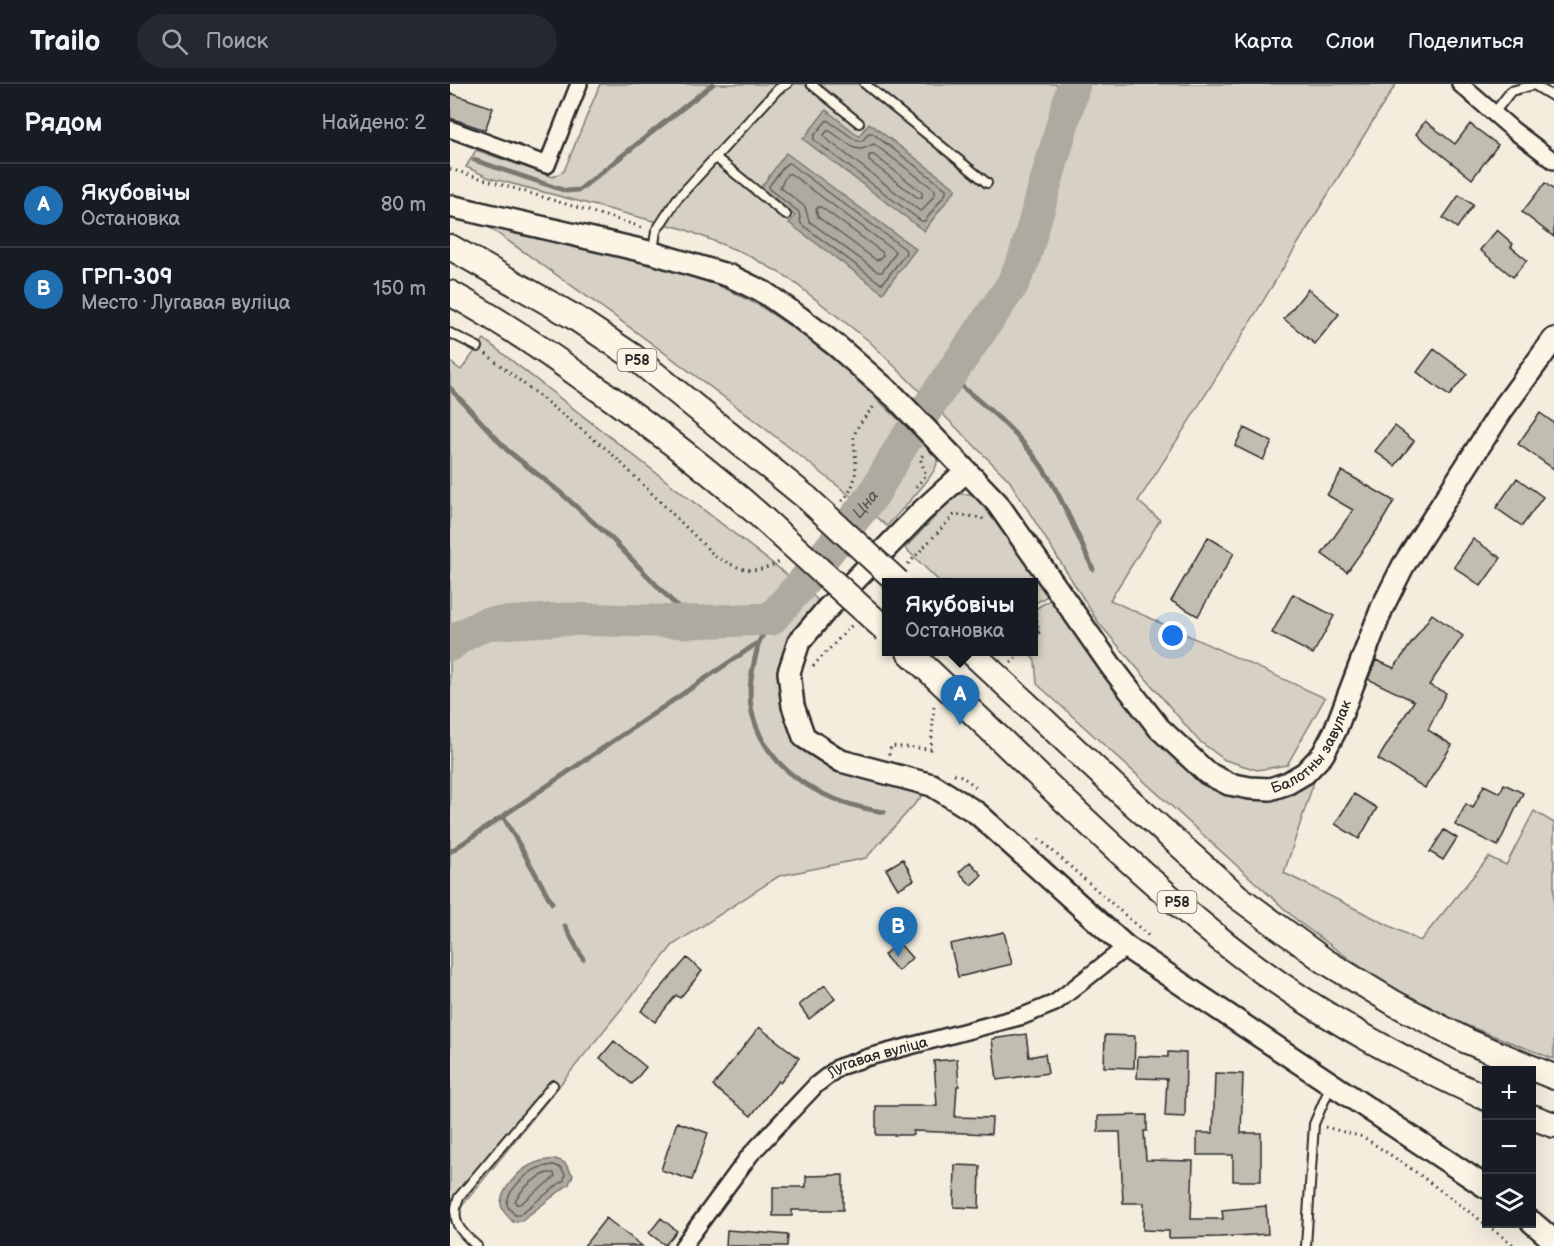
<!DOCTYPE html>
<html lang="ru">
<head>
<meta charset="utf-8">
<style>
  :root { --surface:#171b24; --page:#242831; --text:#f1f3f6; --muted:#9ea1a6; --line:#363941; --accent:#1f6fb2 }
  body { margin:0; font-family:"Balsamiq Sans",sans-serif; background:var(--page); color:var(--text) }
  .controls { position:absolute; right:18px; bottom:18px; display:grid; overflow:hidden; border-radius:0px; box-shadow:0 6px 24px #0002 }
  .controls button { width:54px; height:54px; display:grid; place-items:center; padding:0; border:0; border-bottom:2px solid var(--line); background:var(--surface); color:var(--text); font:30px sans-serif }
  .you { position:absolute; left:723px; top:552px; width:21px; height:21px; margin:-15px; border:4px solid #fff; border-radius:50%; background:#1a73e8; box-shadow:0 0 0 9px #1a73e833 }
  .badge { display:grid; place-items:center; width:39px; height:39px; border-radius:50%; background:var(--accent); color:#fff; font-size:20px; font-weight:700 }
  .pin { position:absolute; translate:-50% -50px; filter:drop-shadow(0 2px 3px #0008) }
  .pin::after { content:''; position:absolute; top:32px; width:21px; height:18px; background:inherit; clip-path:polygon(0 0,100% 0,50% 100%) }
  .popup { position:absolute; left:432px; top:494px; width:156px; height:78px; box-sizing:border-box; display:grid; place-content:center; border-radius:0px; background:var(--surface); filter:drop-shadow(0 2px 4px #0005); font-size:20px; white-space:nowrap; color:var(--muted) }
  .popup b { font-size:22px; color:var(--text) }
  .popup::after { content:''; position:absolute; left:50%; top:100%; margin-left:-12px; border:12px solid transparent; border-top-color:var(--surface) }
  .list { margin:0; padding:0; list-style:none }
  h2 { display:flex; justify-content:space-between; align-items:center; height:78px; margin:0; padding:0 24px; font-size:26px }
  h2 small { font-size:20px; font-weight:400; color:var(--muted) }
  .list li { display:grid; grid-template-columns:39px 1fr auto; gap:18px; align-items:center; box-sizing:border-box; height:84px; padding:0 24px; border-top:2px solid var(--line) }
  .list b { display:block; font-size:22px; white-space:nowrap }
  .list p { margin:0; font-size:20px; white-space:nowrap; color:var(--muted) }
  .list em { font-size:20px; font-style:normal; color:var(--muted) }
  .icon { flex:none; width:33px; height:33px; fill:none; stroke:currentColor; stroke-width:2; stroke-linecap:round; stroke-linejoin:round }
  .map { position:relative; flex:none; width:1104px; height:1162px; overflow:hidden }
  header { display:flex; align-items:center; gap:36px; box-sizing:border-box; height:84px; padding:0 30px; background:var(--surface); border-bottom:2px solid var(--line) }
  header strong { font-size:28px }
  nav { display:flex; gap:33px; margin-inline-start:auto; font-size:21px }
  .search { width:420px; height:54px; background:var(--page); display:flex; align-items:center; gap:15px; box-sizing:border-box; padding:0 21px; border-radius:33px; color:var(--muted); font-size:22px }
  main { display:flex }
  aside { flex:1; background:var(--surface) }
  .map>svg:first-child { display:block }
</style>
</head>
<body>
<header>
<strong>Trailo</strong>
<div class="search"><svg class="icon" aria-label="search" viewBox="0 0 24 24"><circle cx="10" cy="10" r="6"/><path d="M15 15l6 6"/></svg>Поиск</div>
<nav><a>Карта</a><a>Слои</a><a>Поделиться</a></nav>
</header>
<main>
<aside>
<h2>Рядом<small>Найдено: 2</small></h2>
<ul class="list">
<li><span class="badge">A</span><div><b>Якубовічы</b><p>Остановка</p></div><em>80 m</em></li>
<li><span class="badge">B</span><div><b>ГРП-309</b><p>Место · Лугавая вуліца</p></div><em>150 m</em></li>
</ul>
</aside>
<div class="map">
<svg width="1104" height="1162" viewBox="0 0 1104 1162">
  <rect width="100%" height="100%" fill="#f4edde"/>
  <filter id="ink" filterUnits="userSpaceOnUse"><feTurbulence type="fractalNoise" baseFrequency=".0167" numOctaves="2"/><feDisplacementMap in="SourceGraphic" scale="12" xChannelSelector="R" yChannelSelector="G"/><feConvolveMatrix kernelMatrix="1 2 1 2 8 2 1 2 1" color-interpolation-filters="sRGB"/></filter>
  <g filter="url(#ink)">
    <path fill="#d6d1c4" stroke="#807e78" stroke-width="1.5" d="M150 0H946C859 138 778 280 688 417L710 436 660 516 875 614 837 681 807 686 775 676 748 656 648 538 559 396 419 257 337 193 296 170 234 145 40 94 16 83 26 66 103 93 114 87Z
      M44 138 254 194 310 222 351 249 396 286 481 366C485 370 488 373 487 378 487 391 447 430 437 442 309 336 174 237 38 143Z
      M34 255 358 507 377 525 339 588 354 653 482 701 416 774 329 792 223 861 0 1137V278L11 286Z
      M507 410H522L538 419 601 510 584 520V498H490L455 464Z
      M610 510 738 673 820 705 873 670 834 789 970 857 1039 773 1056 781 1084 727 1104 739V975L987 930 912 884 850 839 587 600 585 577 578 568H584V551L589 550 585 525Z"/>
    <path fill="#afaaa0" stroke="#7a7771" stroke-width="1.5" d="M376 26 409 52 419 39 506 105 474 147 353 55Z
      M336 69 466 165 433 209 339 139 345 132 309 106Z
      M106 1075 115 1079 123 1091 119 1100 71 1137 63 1138C58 1132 51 1127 51 1119 51 1106 68 1088 79 1082 87 1077 96 1076 106 1075Z"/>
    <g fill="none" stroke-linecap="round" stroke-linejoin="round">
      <path stroke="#605e5a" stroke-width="1.5" d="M377 36 407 57H412L419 49H422L496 105V109L475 137H471L364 56V52Z
        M377 47H380L404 64 412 65 424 60 485 106V110L473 126 470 127 375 54 374 51Z
        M419 71H424L472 108V113L468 114 419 77Z
        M339 79 455 165 456 169 433 199H430L351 140 349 128 319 105V102L336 80Z
        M337 90H341L445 167V170L432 188H428L359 137 355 123 330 103Z
        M368 123H371L432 168 433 171 430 175 426 176 368 133 366 126Z
        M104 1081 111 1084 115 1090 114 1096 69 1131H65C64 1130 59 1124 58 1123 53 1112 72 1094 81 1088 87 1083 96 1082 104 1081Z
        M97 1089H104L105 1093 70 1120H66L65 1117C72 1104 84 1095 97 1089Z"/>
      <path stroke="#7a7771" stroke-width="5" d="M24 76 116 107 129 106 263 0
        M500 293C537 323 575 353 599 394 616 422 629 455 643 485
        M0 304 57 366 111 409 162 455 242 538
        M309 558C303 581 296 608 303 632 319 691 377 719 434 728
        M53 732 102 819
        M0 768 309 558 321 535
        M115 842 133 875"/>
      <path stroke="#afaaa0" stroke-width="33" id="s1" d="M0 561 10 553 35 540 115 535 242 538 321 535 350 502 423 411 452 361 562 201 574 175 624 0"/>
    </g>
    <path fill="#c2bdb1" stroke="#2b2b2b" stroke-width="1.5" d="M0 9 43 24 35 46 0 34Z
      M975 37 1005 60 1020 40 1048 61 1022 95 966 50Z
      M1095 99 1104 106V153L1072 128Z
      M1009 111 1023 121 1007 144 993 134Z
      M1047 146 1063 160 1061 163 1077 176 1063 193 1030 166Z
      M858 205 889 230 865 260 834 235Z
      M984 265 1017 290 999 312 967 288Z
      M1090 329 1104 339V385L1068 360Z
      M945 342 964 357 945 382 925 367Z
      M794 344 822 358 813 376 785 362Z
      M892 387 944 417 927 446 897 488 872 470 903 426 877 411Z
      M1067 394 1093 413 1072 442 1046 424Z
      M758 453 784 469 748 532 721 517Z
      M1023 455 1051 474 1031 502 1004 483Z
      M843 510 884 532 863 570 822 549Z
      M982 530 1013 552 979 601 996 609 978 646 1002 661 975 704 928 675 964 617 918 595 926 576 944 584Z
      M1054 700 1073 709 1048 762 1005 741 1016 720 1023 724 1034 701 1050 709Z
      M904 710 927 724 909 755 885 740Z
      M994 746 1007 754 993 776 980 768Z
      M453 775 464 796 448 805 436 785Z
      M520 778 532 791 521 801 509 788Z
      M554 848 562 880 508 893 500 860Z
      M448 858 462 874 448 887 434 871Z
      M237 874 252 887 230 914 226 911 205 938 191 927Z
      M375 901 385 915 359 935 349 921Z
      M309 943 349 974 330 999 328 997 301 1032 263 1002Z
      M576 950 579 973 595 970 598 989 547 996 542 955Z
      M655 951 685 952 684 984 654 983Z
      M164 957 196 983 182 1000 150 974Z
      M718 968 736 969 735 1033 715 1032 717 995 687 994 688 972 718 973Z
      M507 975 509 1002H507L505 1033 542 1034 541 1050 463 1047V1051H426V1022H487L484 977Z
      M765 989 793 990 791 1049H811V1097H783V1071H747V1049H763Z
      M697 1031V1047H694L696 1076 743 1077 741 1135H773L772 1126 816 1122 818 1150 770 1153 719 1154V1147L693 1146 694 1119H673L670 1048H648V1032Z
      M227 1038 258 1049 242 1096 211 1086Z
      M505 1081 530 1082 529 1124 504 1123Z
      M393 1091V1126H342V1132H323V1103H356V1092Z
      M156 1134 192 1162H134Z
      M211 1134 227 1147 215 1161 199 1149Z
      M277 1146 338 1151 337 1162H276Z"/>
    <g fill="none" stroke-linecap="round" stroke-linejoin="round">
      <defs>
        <path id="service" d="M361 0 409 39
          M415 0 537 99
          M1044 29 1061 7 1084 1 1104 13
          M265 73 336 131
          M203 167 206 147 227 115 328 5 337 0
          M0 249 28 263
          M27 1162C9 1147 0 1137 9 1113L103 1001
          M856 1162 864 1040 881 1001"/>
        <g id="minor">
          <path d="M1010 0 1063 46 1104 77"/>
          <path d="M0 45 97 81 129 0"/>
          <path id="s2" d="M233 1162 300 1071 366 1001 389 983 419 973 573 932 605 919 676 863"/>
        </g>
        <g id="secondary">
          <path id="s3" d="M0 122 203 169 280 192 315 209 349 233 388 263 445 313 547 419 661 582 709 644 757 689 779 700 800 704 820 705 838 699 855 689 873 670 885 647 932 524 953 482 1052 326 1104 255"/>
          <path d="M516 387 471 428 377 525 349 558 339 588 343 622 354 653 391 677 482 701 527 729 676 863 1036 1103"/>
          <path d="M1082 1138 1104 1157"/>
        </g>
        <path id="trunk" d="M0 163 124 233 184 273 357 414
          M0 209C48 235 94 266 138 298 206 345 271 395 331 451
          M459 568C563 665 664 770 776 860 856 924 943 972 1036 1014
          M521 568 678 715 788 813 875 877 944 919 1017 957 1104 993
          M1082 1033 1104 1041"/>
      </defs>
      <use href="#service" stroke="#2b2b2b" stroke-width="12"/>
      <use href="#minor" stroke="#2b2b2b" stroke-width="20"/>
      <use href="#secondary" stroke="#2b2b2b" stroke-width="26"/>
      <use href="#trunk" stroke="#2b2b2b" stroke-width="28"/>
      <path stroke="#2b2b2b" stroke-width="3" stroke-dasharray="1.5 4.5" stroke-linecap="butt" d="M0 85 195 144
        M36 270 160 368 265 472C287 485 305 492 329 478
        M466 403 476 391 470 374 474 370
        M392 417C406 403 407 387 405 368 405 363 403 357 404 353 406 341 418 330 425 321
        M458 480 505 430 532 434 534 437
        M584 518 589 550H584
        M561 579 570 570 566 568
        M363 582 402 541
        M439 671 441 662 481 665 484 621
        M504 690 511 692 529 705
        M589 755 701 854
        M875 1043 913 1053 959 1083 1065 1162"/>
      <use href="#service" stroke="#fcf5e5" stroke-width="8"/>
      <use href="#minor" stroke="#fcf5e5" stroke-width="15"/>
      <use href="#secondary" stroke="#fcf5e5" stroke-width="21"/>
      <use href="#trunk" stroke="#fcf5e5" stroke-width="24"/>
      <defs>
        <path id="trunk-bridge" d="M357 414 448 498
          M331 451 436 546"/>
      </defs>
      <use href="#trunk-bridge" stroke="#2b2b2b" stroke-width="28" stroke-linecap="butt"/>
      <use href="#trunk-bridge" stroke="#fcf5e5" stroke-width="24"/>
    </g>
  </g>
  <g text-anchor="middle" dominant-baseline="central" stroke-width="6" stroke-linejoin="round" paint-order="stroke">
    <g fill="#fcf5e5" stroke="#6a6863" stroke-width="1.5">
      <rect x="167.5" y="265" width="39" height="22" rx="4.5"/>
      <rect x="707.5" y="807" width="39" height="22" rx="4.5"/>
    </g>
    <g font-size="14" font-weight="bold" fill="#2b2b2b">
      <text x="187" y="276">Р58</text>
      <text x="727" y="818">Р58</text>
    </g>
    <g font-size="15" fill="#2b2b2b" stroke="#fcf5e5">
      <text stroke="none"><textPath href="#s3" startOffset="1113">Балотны завулак</textPath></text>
      <text stroke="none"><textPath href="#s2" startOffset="278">Лугавая вуліца</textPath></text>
    </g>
    <g font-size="16" font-style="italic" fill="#595754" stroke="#fcf5e5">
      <text stroke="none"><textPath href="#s1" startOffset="476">Цна</textPath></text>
    </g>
  </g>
</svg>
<div class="controls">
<button>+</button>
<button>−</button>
<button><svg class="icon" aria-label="layers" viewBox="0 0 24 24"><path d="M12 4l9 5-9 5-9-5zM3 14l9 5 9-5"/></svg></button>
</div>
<div class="you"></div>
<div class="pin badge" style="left:510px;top:641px">A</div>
<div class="popup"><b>Якубовічы</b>Остановка</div>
<div class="pin badge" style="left:448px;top:873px">B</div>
</div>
</main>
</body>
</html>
